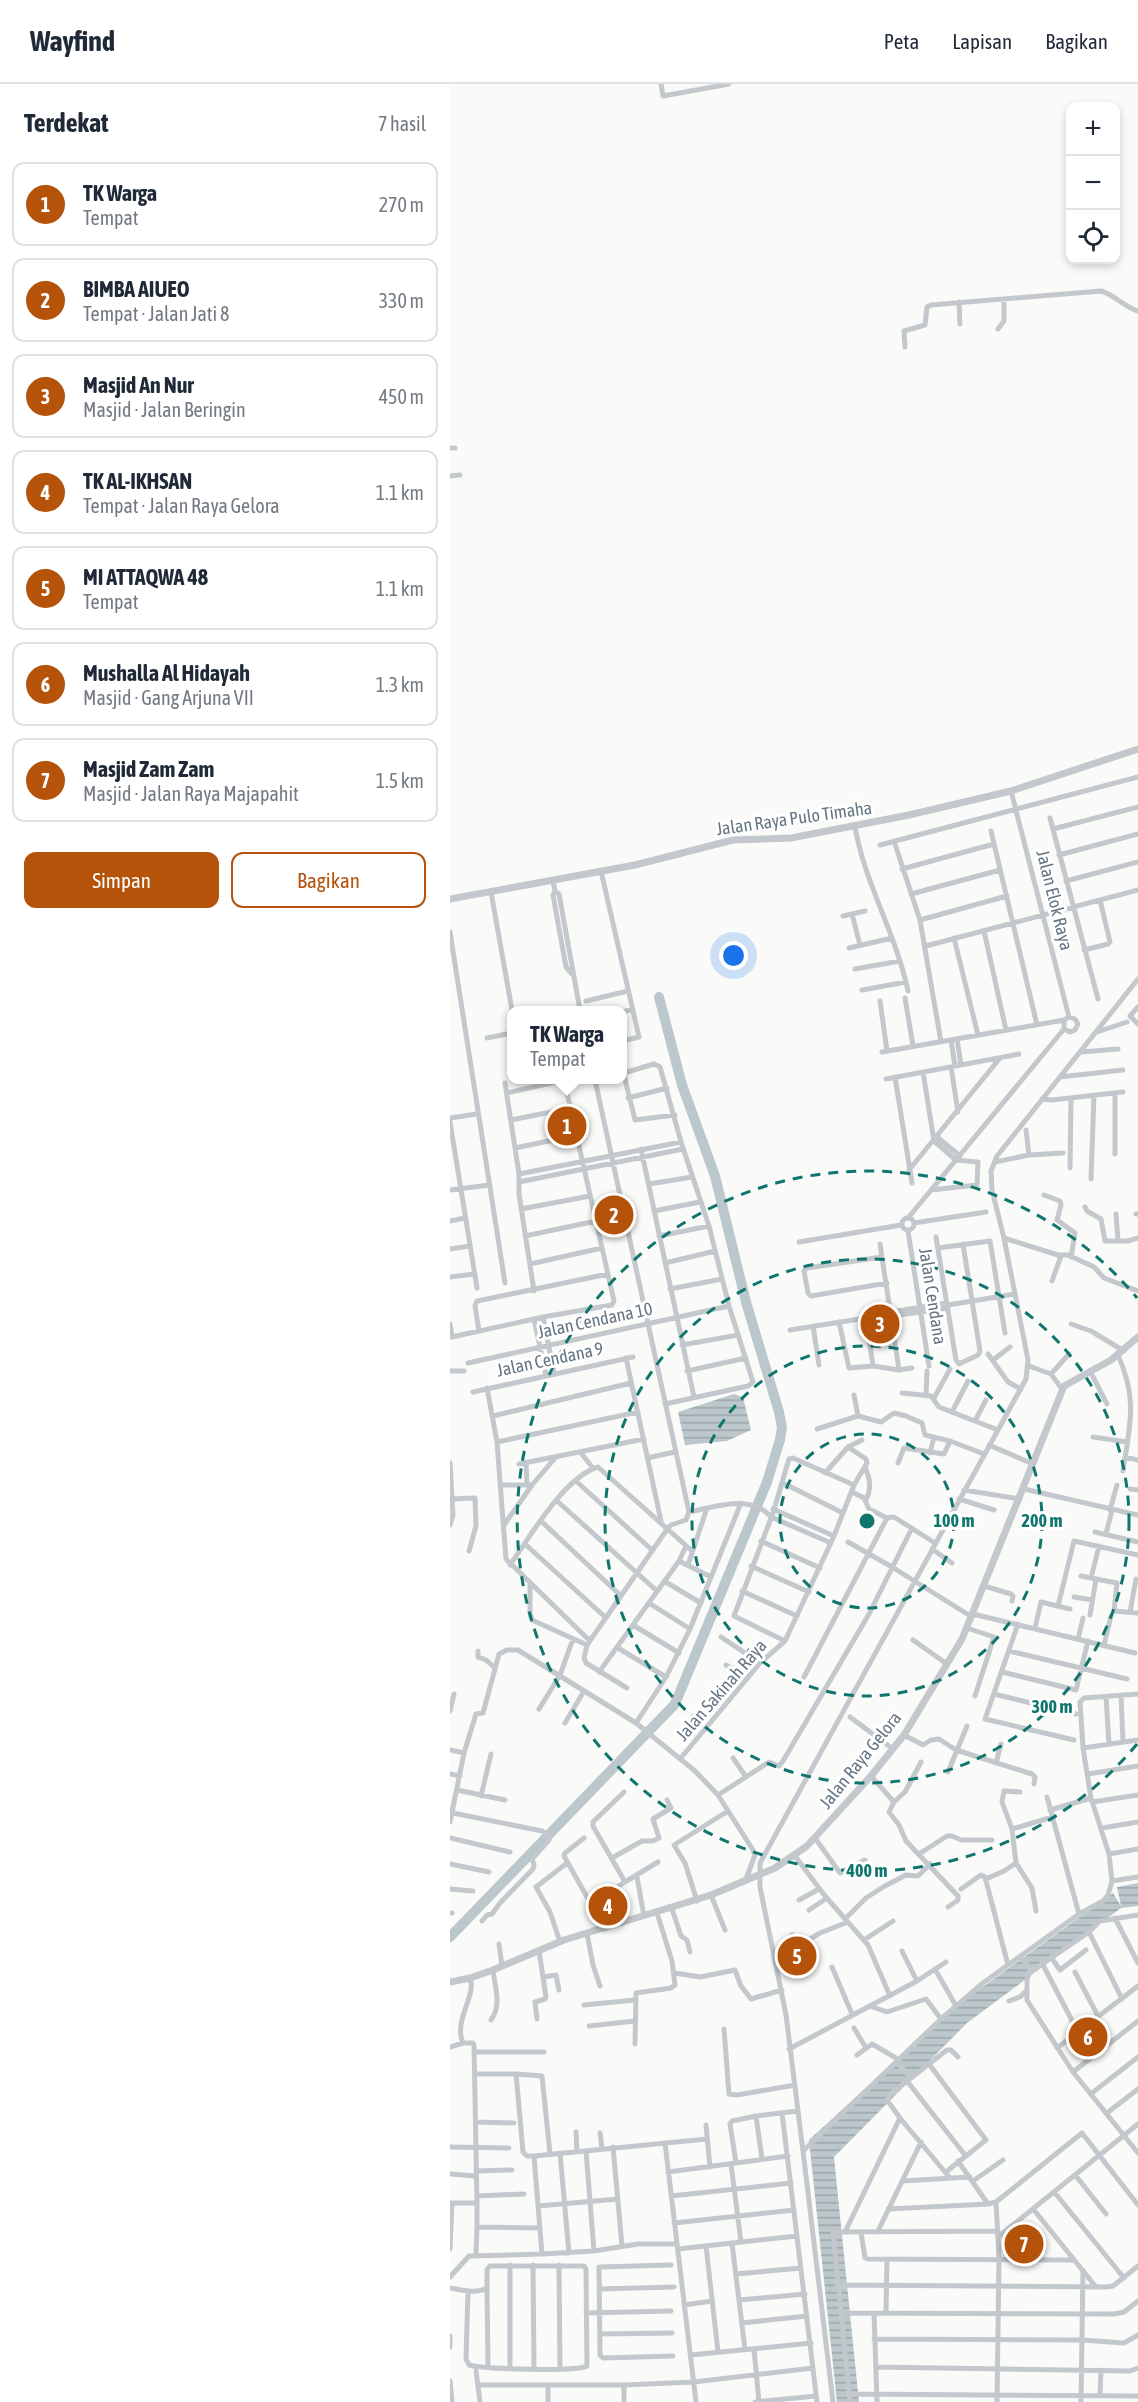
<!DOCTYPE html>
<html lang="id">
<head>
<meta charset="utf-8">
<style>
  :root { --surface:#fff; --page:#f6f6f7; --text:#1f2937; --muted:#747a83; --line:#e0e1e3; --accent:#b45309 }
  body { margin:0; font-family:"Asap Condensed",sans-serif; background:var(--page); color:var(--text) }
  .controls { position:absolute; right:18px; top:18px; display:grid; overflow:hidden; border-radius:12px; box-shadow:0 3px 9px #0003 }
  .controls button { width:54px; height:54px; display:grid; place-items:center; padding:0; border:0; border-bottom:2px solid var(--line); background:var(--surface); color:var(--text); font:30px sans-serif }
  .you { position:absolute; left:284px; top:872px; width:21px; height:21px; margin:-15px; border:4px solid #fff; border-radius:50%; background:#1a73e8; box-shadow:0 0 0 9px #1a73e833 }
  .badge { display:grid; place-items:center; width:39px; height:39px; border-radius:50%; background:var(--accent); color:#fff; font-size:20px; font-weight:700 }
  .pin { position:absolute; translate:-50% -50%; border:3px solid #fff; box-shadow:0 2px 6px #0006 }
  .popup { position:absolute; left:57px; top:922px; width:120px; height:78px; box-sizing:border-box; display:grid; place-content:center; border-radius:12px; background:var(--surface); filter:drop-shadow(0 2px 4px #0005); font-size:20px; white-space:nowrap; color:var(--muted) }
  .popup b { font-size:22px; color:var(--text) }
  .popup::after { content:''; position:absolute; left:50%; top:100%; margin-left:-12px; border:12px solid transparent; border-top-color:var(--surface) }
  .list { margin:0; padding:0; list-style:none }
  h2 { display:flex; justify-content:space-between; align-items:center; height:78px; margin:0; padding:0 24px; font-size:26px }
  h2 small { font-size:20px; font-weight:400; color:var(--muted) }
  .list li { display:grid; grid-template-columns:39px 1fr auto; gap:18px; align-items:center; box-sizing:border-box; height:84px; margin:0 12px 12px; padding:0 12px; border:2px solid var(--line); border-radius:12px }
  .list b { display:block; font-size:22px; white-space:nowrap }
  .list p { margin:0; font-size:20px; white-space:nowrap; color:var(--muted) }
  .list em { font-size:20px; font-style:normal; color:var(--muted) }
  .actions { display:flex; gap:12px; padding:18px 24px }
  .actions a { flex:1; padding:14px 0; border:2px solid var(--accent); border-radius:12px; text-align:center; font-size:21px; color:var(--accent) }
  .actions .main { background:var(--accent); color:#fff }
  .icon { flex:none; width:33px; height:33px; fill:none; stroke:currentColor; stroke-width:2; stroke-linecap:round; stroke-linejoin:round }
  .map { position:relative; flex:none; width:688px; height:2318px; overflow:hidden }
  header { display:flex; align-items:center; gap:36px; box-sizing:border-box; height:84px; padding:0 30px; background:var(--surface); border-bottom:2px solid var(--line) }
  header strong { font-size:28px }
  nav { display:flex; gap:33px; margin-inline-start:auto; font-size:21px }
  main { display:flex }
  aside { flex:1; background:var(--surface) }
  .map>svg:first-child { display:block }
</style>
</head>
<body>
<header>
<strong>Wayfind</strong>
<nav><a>Peta</a><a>Lapisan</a><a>Bagikan</a></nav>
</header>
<main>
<aside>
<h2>Terdekat<small>7 hasil</small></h2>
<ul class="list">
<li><span class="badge">1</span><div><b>TK Warga</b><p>Tempat</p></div><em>270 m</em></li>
<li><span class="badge">2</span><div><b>BIMBA AIUEO</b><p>Tempat · Jalan Jati 8</p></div><em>330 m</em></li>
<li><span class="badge">3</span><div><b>Masjid An Nur</b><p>Masjid · Jalan Beringin</p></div><em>450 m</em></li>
<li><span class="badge">4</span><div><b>TK AL-IKHSAN</b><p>Tempat · Jalan Raya Gelora</p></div><em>1.1 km</em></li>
<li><span class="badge">5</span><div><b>MI ATTAQWA 48</b><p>Tempat</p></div><em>1.1 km</em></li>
<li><span class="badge">6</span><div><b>Mushalla Al Hidayah</b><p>Masjid · Gang Arjuna VII</p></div><em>1.3 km</em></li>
<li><span class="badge">7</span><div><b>Masjid Zam Zam</b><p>Masjid · Jalan Raya Majapahit</p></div><em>1.5 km</em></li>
</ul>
<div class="actions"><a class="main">Simpan</a><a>Bagikan</a></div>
</aside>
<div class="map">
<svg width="688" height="2318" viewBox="0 0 688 2318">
  <defs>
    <pattern id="water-rules" width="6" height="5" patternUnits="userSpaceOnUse" patternTransform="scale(1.5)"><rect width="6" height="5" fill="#bbc7cb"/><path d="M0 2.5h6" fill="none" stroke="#9ca6aa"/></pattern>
  </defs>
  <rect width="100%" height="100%" fill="#fafaf8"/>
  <path fill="url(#water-rules)" d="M284 1310 293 1313 301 1346 277 1357 235 1361 228 1328Z
    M688 1799V1822L671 1824 517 1939 384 2073 409 2318H387L359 2056 501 1926 663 1809 671 1822 667 1803Z"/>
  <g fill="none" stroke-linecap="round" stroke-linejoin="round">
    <path stroke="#bbc7cb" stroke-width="10" d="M0 1853 225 1620 317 1398 330 1356 332 1343 329 1328 296 1218 265 1092 232 1001 209 913"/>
    <path stroke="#c3c8cc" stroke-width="5" d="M211 0 213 12 279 0
      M509 218 510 240
      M548 245 554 237V215
      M455 263 454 247 475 241 477 223 481 221 651 207C665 211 674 223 688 227
      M0 364H5
      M0 392 10 391
      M561 707 619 933
      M600 734 648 915
      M405 743C415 800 446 850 458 907
      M603 745 688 723
      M541 747 587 941
      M444 757 470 836 491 958
      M430 761 688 693
      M609 771 688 750
      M452 785 544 760
      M151 787 189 953 172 957
      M103 797 105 807 103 811 116 883 122 890
      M616 797 688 778
      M105 807 109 810 130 926
      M41 808 62 926
      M461 810 550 786
      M402 830 410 861
      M393 832 415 827
      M470 836 557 812
      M534 847 556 946
      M0 848 55 1199
      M504 854 528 951
      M476 862 688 806
      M399 864 442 854
      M634 866 658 860 660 858 650 816
      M405 885 450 877
      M412 906 456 898
      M455 914 463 962
      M136 917 178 907
      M430 917 437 967
      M688 923 680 932 688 940
      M172 928 183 925
      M647 948 677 938
      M37 954 62 949
      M507 955 511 981
      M501 956 505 982
      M432 968 614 936
      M631 968 668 965
      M172 983 185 1036 225 1031
      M501 983 508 1028
      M473 988 484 1057 506 1076 528 1078 527 1101 481 1106
      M174 989 204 980 210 983 231 1058 259 1142 279 1222 303 1298 298 1302 215 1320
      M445 993 462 1099
      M610 993 673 986
      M436 995 569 970
      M145 996 239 1428 236 1436 221 1441 218 1444 137 1561 134 1574 136 1579 177 1604
      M55 999 69 1090V1110L84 1207
      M178 1014 217 1004
      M592 1015 602 1016 673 1008
      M0 1034 27 1030
      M61 1036 121 1024
      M0 1038 27 1204
      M576 1046 579 1071
      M487 1053 510 1072
      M65 1064 127 1051
      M191 1065 244 1313
      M665 1070V1009
      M545 1078 579 1071 613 1069
      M620 1084 621 1014
      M459 1086 550 974
      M69 1090 231 1058
      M641 1095 644 1011
      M69 1098 233 1065
      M199 1100 242 1093
      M0 1106 39 1101
      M594 1111 610 1117 611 1121 607 1136 625 1149 621 1173
      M635 1123 637 1127 651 1135 655 1157H678L688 1154
      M71 1125 140 1112
      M204 1127 250 1118
      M666 1130 668 1157
      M686 1130H688
      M452 1140a6 6 0 1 1 12 0a6 6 0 1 1-12 0Z
      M458 1134 614 945V936L619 933 625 935 628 940 625 946 620 948 614 945
      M0 1137 15 1134
      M464 1139 536 1128
      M458 1147 479 1282
      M75 1152 146 1137
      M209 1152 259 1142
      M486 1153 506 1276 509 1280 528 1271 530 1267 513 1160
      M554 1154 608 1171H618L644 1183 654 1194 688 1207
      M349 1158 451 1141
      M430 1160 449 1286
      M488 1164 540 1157 555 1249
      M0 1165 20 1162
      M432 1173 357 1184 354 1187 358 1209 361 1212 437 1199
      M215 1179 265 1167
      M80 1180 152 1164
      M0 1193 24 1190
      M602 1197 611 1172
      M220 1205 272 1195
      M498 1221 565 1210
      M441 1228 497 1219
      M442 1232 498 1224
      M93 1233 104 1289
      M416 1234 423 1282
      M84 1235 96 1291
      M389 1238 399 1284 423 1282 449 1286 462 1284
      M0 1240 2 1253 93 1233 162 1221 164 1217 115 1000 110 997 57 1009
      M621 1240 641 1247 674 1267
      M363 1242 369 1281
      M340 1246 441 1230
      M29 1247 25 1222 27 1217 158 1190
      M232 1261 288 1251
      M538 1270 558 1298 571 1305
      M668 1271C688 1316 680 1340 673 1387
      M176 1274 211 1437
      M543 1276 560 1263
      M18 1279 279 1222
      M579 1282 601 1290 612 1305
      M0 1287H14
      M237 1287 296 1274
      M640 1287 657 1320
      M601 1290 619 1270
      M37 1304 47 1358 56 1475 139 1556
      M23 1308 183 1273
      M452 1309 481 1312 489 1323 548 1346
      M404 1311 408 1332
      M476 1312 477 1287
      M484 1314 500 1285
      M502 1328 518 1297
      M43 1332 181 1299
      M525 1337 536 1316
      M367 1345 408 1332 431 1338 444 1329 456 1332 472 1339 475 1351 500 1357 534 1370
      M643 1353 677 1358
      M47 1358 188 1328
      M539 1361 583 1380
      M130 1368 143 1384
      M480 1369 484 1353
      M675 1373 688 1376
      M197 1374 225 1368
      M76 1379 77 1400
      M448 1379 454 1364 494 1370 500 1357
      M69 1380 194 1355
      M415 1383C420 1395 422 1404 416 1416
      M375 1389 398 1363 412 1356
      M126 1397 202 1466
      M333 1399 393 1429
      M51 1401H82
      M574 1405 688 1431
      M680 1405 688 1406
      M514 1406 570 1415
      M402 1408 414 1414 419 1425 437 1434 444 1433 485 1459
      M0 1415 25 1414 26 1442 19 1467
      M509 1415 544 1426
      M106 1416 207 1507
      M323 1425 384 1452
      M660 1426 667 1401
      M239 1428C264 1423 301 1409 321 1433L381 1459
      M91 1437 170 1511
      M0 1441 3 1431 0 1379
      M54 1441 82 1401 105 1374
      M645 1448 688 1458
      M656 1450 662 1426
      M311 1457 370 1484
      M398 1458 442 1483 522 1533
      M75 1460 155 1533
      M482 1465 502 1479
      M229 1477 261 1493
      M60 1481C80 1453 114 1393 148 1383L242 1467
      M238 1481 257 1424
      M301 1482 359 1508
      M642 1490 649 1462
      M631 1492 667 1499 664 1527 688 1529
      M214 1497 251 1519
      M80 1500V1529L82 1536 137 1561
      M534 1502 561 1510 563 1512 562 1517
      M292 1507 347 1532
      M624 1513 642 1516
      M199 1519 240 1545
      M608 1522 624 1457 688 1471
      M680 1528 686 1495
      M523 1530 685 1569
      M640 1531 646 1495
      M568 1540 535 1635 624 1656
      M183 1541 229 1569
      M517 1544 544 1553 525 1612
      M585 1544 591 1518 620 1525
      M271 1553 310 1579
      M628 1555 633 1534
      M463 1556 497 1580
      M335 1557 284 1532 323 1429 339 1375 343 1374 404 1401
      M654 1561 661 1532
      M168 1564 216 1593
      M28 1567V1573L36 1576 45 1584
      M559 1567 677 1595
      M276 1581 297 1594
      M149 1588 229 1477 236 1462
      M552 1588 626 1606 638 1557
      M354 1593 437 1434
      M544 1610 626 1630
      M688 1610 634 1614 630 1618 633 1664 641 1714 659 1770 662 1797 688 1793
      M671 1611 673 1658
      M656 1613 659 1660
      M89 1625 110 1591 123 1555
      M0 1627 4 1610
      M400 1633 443 1665
      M115 1639 134 1607
      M186 1639 216 1593 240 1545 291 1419
      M454 1651 473 1661 481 1656 489 1655 506 1666 582 1690 585 1693 584 1700
      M633 1664 688 1656
      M0 1666 14 1669
      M230 1675 310 1579 335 1557 384 1452 404 1401 417 1379 416 1375 398 1363
      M546 1679 551 1660
      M498 1688 517 1642
      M0 1690 10 1692
      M638 1690 688 1682
      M421 1692 444 1718 439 1728 449 1741 456 1757 508 1812V1816L498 1823
      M296 1693 319 1678 329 1682 333 1677 419 1530 462 1444
      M7 1706 55 1716
      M174 1708 143 1738V1742L175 1798 208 1778
      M570 1708 554 1707 552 1718 562 1745 566 1779 582 1804 586 1827
      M268 1711 296 1693 283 1674
      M31 1712 41 1670
      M597 1713 629 1830
      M444 1718 455 1708 471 1678
      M642 1718 688 1711
      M600 1726 641 1714
      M3 1729 92 1747 100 1752 99 1756 82 1775 84 1781 83 1785 50 1819 42 1830 37 1831 32 1837
      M0 1738 14 1669 26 1630 33 1629 49 1570 57 1566H68L186 1639 245 1687 268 1711 303 1766 305 1771 296 1795
      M652 1744 688 1738
      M562 1745 603 1733
      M0 1754 60 1768
      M134 1754 115 1769 114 1772 155 1845
      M365 1754 390 1789 415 1776
      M469 1770 497 1752H502L511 1756H542
      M659 1770 688 1765
      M345 1772 375 1812 418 1861 440 1912
      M162 1774 192 1757H203L209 1754 203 1735 221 1724 217 1716
      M0 1780 39 1788
      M187 1793 194 1832
      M536 1795 554 1787 566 1779
      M662 1797 658 1811 653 1817 629 1830 533 1899 491 1935 353 2067 336 1931 310 1803V1779L576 1295 578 1276 554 1154 542 1106 541 1087 547 1072 688 895
      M0 1805 23 1807
      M164 1805 175 1798
      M511 1805 531 1791 535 1793 558 1881
      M261 1811 275 1846
      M349 1816 369 1805
      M247 1817 235 1779 224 1761 278 1727
      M142 1822 155 1812
      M222 1825 231 1852 237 1856 240 1868
      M359 1826 377 1814
      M0 1829H2
      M665 1834 688 1879
      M395 1835 416 1814 433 1803 456 1791 468 1792 480 1780
      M639 1848 672 1915
      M137 1850 143 1881 150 1902
      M414 1856 443 1837
      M110 1858 100 1828 86 1803 117 1779
      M49 1860 52 1882
      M349 1862 370 1849 398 1838
      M452 1867 467 1897
      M570 1872 582 1887 639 1848 650 1837 688 1831
      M601 1873 610 1886 636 1866
      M592 1879 628 1948
      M327 1882 349 1862 342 1851
      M382 1883 402 1930
      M485 1885 506 1922
      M580 1887 577 1895V1916L623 1988 688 2069
      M625 1888 648 1932
      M225 1889 250 1893 285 1886 291 1902 301 1915 332 1906
      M94 1893 106 1891 109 1906
      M559 1917 570 1913 576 1907
      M134 1921 185 1916
      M420 1922 467 1897 496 1878
      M87 1935 85 1918 95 1915 96 1913 89 1867
      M41 1936C52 1921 45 1904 43 1886
      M139 1942 185 1937
      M404 1944 416 1964
      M274 1945 279 2010 287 2011 345 2001
      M185 1960 186 1909 221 1904 225 1901 222 1877 207 1829
      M0 1963 13 1959
      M607 1964 688 1902
      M339 1965 420 1922 437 1928 476 1915 491 1935
      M25 1968H94
      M407 1971 422 1960 446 1974 449 1981 461 1993
      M479 1980 536 2056 496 2088
      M623 1988 688 1937
      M26 1990H66
      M457 1997 515 2071
      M642 2009 688 1973
      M332 2029 367 2318
      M657 2029 688 2005
      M26 2038 64 2039
      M256 2041 260 2083
      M126 2048 127 2067
      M150 2049 152 2065
      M215 2059 246 2318
      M0 2063 59 2064
      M163 2063 172 2162
      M136 2067 144 2167
      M353 2067 383 2318
      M110 2069 119 2169
      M100 2070 92 1992 66 1990 73 2068 77 2072H84L257 2055
      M312 2075 306 2032 348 2027
      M508 2077 538 2120 546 2118 549 2174 547 2318
      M286 2079 280 2040 282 2037 306 2032
      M281 2080 291 2158
      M26 2087 62 2086
      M218 2088 338 2072
      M0 2090 26 2092
      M626 2092 656 2130
      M500 2094 450 2034 437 2016 439 2011 497 1966H501L508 1973
      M452 2097 520 2093
      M523 2097 553 2076
      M605 2109 674 2194
      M27 2112 74 2110
      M221 2112 341 2099
      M546 2118 632 2049 688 2121
      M0 2119H27L24 1961 23 1959H13C3 1937 27 1911 20 1894
      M27 2119V2143
      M88 2122 168 2115
      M438 2125 538 2120
      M584 2126 646 2203
      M224 2139 344 2126
      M428 2147 471 2058
      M395 2148 450 2034
      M411 2148 415 2174 418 2175 623 2176
      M548 2153 688 2040
      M282 2159 295 2266
      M256 2162 268 2268
      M0 2165 2 2119
      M228 2165 347 2152
      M26 2170 27 2143 90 2144
      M92 2170 144 2167 188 2160H227
      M60 2181V2284
      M83 2181 84 2284
      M109 2181 110 2285
      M221 2181 149 2183 150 2271 153 2274 223 2272
      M286 2190 351 2184
      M0 2193 19 2172 92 2170 84 2072
      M387 2201 657 2203 663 2202 688 2182
      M0 2204C12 2206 26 2210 37 2204V2186L40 2182H134L136 2185 137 2282C126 2288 33 2285 19 2281L16 2275 18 2207
      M37 2204 38 2283
      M149 2205 224 2203
      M289 2216 355 2210
      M234 2221 262 2217
      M436 2228 437 2175
      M136 2229 221 2227
      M392 2229 664 2230 674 2228 688 2217
      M424 2229 427 2318
      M292 2239 357 2232
      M150 2250 222 2249
      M0 2252V2263
      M424 2255 632 2256 674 2259 688 2251
      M304 2265 309 2318
      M241 2271 361 2259
      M426 2283 680 2287 688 2284
      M26 2287 30 2318
      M0 2297 2 2318
      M28 2301H174L244 2298 363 2284
      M98 2302V2318
      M399 2310 688 2312
      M650 2311 651 2286
      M174 2318V2301
      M305 2318 366 2312
      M400 2318 383 2148 548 2147
      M631 2318 633 2186"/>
    <path stroke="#c3c8cc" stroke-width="7" d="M0 815 185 781 283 756 341 754 459 731 561 707 688 665
      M0 1898 20 1894 43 1886 114 1856 261 1811 325 1784 357 1762 421 1692 454 1651 512 1555 614 1302 661 1276 688 1253"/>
  </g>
  <g fill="none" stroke="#0f766e" stroke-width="3" stroke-dasharray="10 8">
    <circle cx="417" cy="1437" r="87"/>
    <circle cx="417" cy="1437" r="175"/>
    <circle cx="417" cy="1437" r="262"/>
    <path d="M687 1660A350 350 0 1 1 687 1214"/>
  </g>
  <g text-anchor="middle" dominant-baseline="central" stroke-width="6" stroke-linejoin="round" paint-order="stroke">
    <g font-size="18" fill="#657683" stroke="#fff">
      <text transform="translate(344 734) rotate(-8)">Jalan Raya Pulo Timaha</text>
      <text transform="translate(605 816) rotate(76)">Jalan Elok Raya</text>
      <text transform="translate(483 1212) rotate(81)">Jalan Cendana</text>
      <text transform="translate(145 1236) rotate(-12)">Jalan Cendana 10</text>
      <text transform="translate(100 1275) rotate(-12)">Jalan Cendana 9</text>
      <text transform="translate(271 1606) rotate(-49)">Jalan Sakinah Raya</text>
      <text transform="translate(410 1676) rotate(-51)">Jalan Raya Gelora</text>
    </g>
  </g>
  <circle cx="417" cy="1437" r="9" fill="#0f766e" stroke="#fff" stroke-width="3"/>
  <g font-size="18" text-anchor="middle" font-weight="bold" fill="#0f766e" stroke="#fff" stroke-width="6" stroke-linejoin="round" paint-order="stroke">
    <text x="504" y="1443">100 m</text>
    <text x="592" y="1443">200 m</text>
    <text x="602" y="1629">300 m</text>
    <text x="417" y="1793">400 m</text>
  </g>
</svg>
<div class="controls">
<button>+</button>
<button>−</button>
<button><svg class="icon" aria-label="locate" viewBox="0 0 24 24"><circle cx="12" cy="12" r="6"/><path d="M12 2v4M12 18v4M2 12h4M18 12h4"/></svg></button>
</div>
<div class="you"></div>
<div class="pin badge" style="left:117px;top:1042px">1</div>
<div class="popup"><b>TK Warga</b>Tempat</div>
<div class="pin badge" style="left:164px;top:1131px">2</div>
<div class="pin badge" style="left:430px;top:1240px">3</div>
<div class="pin badge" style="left:158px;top:1822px">4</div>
<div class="pin badge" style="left:347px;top:1872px">5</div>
<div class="pin badge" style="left:638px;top:1953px">6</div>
<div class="pin badge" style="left:574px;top:2160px">7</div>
</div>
</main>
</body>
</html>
